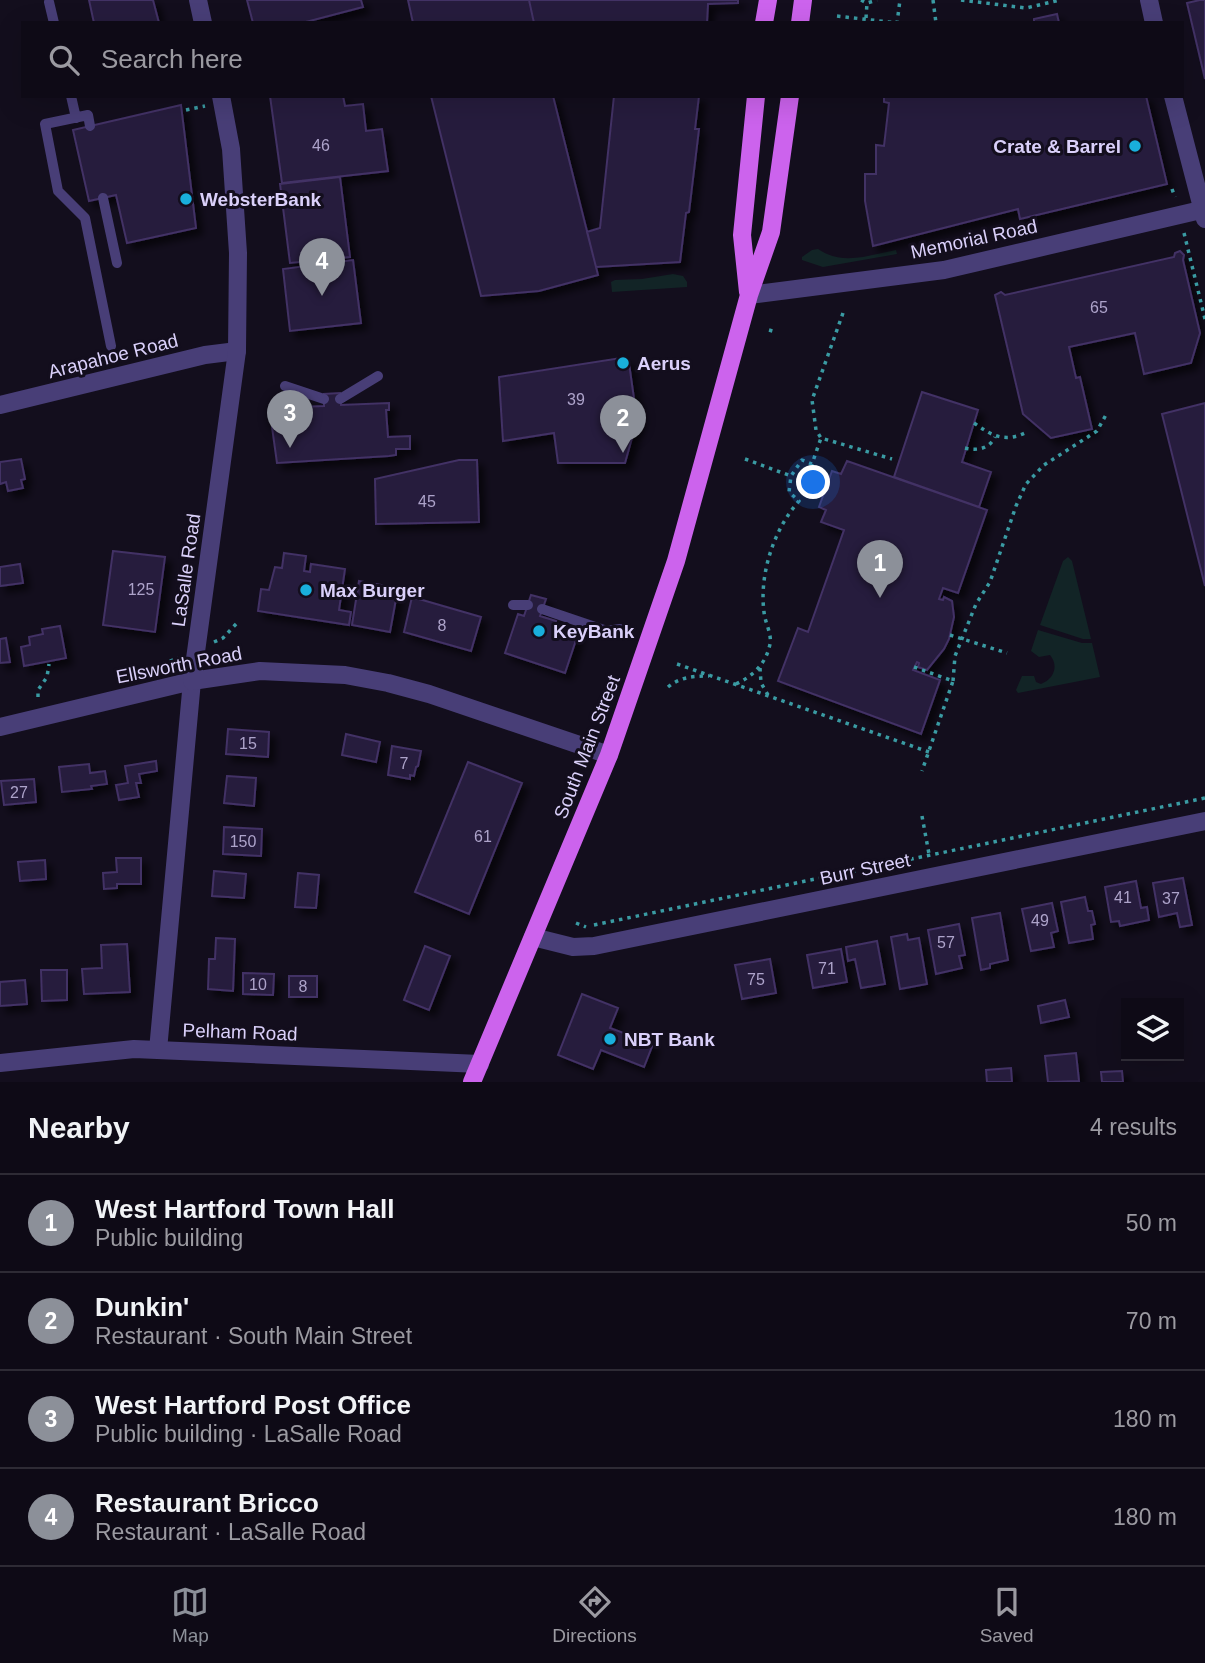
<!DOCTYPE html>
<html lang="en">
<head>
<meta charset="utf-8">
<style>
  :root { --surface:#0e0a16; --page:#17131f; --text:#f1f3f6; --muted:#9b9aa1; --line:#2e2b35; --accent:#8c9099 }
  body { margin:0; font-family:Helvetica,sans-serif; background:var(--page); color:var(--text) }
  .controls { position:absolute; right:21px; bottom:21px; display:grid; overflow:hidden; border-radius:0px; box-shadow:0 7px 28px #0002 }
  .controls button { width:63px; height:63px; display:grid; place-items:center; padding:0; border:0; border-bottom:2px solid var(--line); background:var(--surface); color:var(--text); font:35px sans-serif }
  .you { position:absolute; left:814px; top:483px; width:24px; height:24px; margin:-18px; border:5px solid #fff; border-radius:50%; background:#1a73e8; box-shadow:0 0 0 10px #1a73e833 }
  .badge { display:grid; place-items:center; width:46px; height:46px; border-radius:50%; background:var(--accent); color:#fff; font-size:23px; font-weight:700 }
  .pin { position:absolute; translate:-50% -58px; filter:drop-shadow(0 2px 4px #0008) }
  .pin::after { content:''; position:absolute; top:37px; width:24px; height:21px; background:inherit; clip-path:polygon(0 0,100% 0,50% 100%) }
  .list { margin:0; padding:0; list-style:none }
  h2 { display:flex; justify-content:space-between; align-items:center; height:91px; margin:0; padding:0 28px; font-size:30px }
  h2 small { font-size:23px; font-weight:400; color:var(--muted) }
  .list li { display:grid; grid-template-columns:46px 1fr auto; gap:21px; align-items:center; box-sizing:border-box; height:98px; padding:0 28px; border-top:2px solid var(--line) }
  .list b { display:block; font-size:26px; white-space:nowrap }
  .list p { margin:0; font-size:23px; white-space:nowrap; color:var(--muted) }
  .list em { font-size:23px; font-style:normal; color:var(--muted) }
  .icon { flex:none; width:38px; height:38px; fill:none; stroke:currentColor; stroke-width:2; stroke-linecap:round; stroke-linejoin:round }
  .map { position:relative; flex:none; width:1205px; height:1082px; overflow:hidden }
  .search { position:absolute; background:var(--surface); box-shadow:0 7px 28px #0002; left:21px; right:21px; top:21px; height:77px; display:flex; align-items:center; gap:18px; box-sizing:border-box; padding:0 24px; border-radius:0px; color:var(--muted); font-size:26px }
  .sheet { height:483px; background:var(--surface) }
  nav { display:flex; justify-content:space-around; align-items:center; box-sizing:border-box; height:98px; border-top:2px solid var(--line); background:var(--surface); font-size:19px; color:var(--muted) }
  nav a { display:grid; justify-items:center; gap:4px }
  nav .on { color:var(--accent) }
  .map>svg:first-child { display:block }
</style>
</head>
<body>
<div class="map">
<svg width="1205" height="1082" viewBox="0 0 1205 1082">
  <defs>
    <filter id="shadow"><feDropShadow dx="6" dy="6" stdDeviation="3.5" flood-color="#0009"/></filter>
  </defs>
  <rect width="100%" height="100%" fill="#130e1d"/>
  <path fill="#122426" d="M818 249C843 266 869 255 896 250L897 254 823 267 802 260V257L812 250Z
    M673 274 683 276 687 282V287L612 292 611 282 615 280 642 279Z
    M1068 557 1072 561 1091 639H1083L1040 625 1063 561Z
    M1038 630 1082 643H1092L1100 677 1018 693 1016 690 1022 676H1034L1036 682 1041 684C1054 679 1059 666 1050 655L1039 657 1031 651Z"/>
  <path fill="#271c3c" stroke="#423165" stroke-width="2" filter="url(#shadow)" d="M89 0H153L159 23H94Z
    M247 0H361L363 7 302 23H253Z
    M408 0H529L534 23H413Z
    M529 0H738V3L708 4 707 23H534Z
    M1200 0H1205V79L1187 3Z
    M1057 14 1059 23H1034V19Z
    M270 96H343L345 106 363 104 366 131 382 129 388 171 282 183Z
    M431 96H553L598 275 539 291 481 296Z
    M614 96H699L695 129H699L689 212 686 213 680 262 596 267 587 232 600 228Z
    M884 96H1146L1167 184 1020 219 1018 209 873 246 865 201V174H876V145L884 146 889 103 884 102Z
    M181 105 196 228 127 243 116 195 89 201 73 130Z
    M340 177 350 257 290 263 280 184Z
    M1180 251 1184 255 1183 260 1200 333 1191 363 1144 374 1135 333 1069 347 1076 378 1080 377 1092 429 1051 438 1023 414 995 295 1001 292 1005 295 1174 257 1175 253Z
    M353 260 361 323 290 331 283 269Z
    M621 358 629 363 637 420 625 463H558L554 433 503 441 499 377Z
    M922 392 978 410 962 462 991 472 979 507 894 477Z
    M340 393 341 405 389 403V410H386L388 437 410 436V449H396V455L389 456 277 463 272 427V423H275L274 408 324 406V394Z
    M1205 403V586L1162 414Z
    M21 459 25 479 21 480 23 488 8 491 6 482 0 484V462Z
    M459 460H477L479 522 376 524 375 479Z
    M847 461 987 510 958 593 943 588 939 599 943 600 944 597 952 601 954 617 949 639 944 649 927 670 918 667 919 663 917 662 913 670 940 680 921 734 778 681 798 628 808 632 844 530 821 522 826 510 819 507 832 471 841 474Z
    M113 551 165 557 155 632 103 625Z
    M284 553 306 556 304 571 310 572 311 564 345 569 339 610 351 612 349 625 258 611 261 589 269 590 275 567 282 568Z
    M20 564 23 583 0 586V567Z
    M359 581 398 588 390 632 352 625Z
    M531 595 546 599 540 616 556 621 555 627 578 634 565 673 505 653 518 614 524 616Z
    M412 597 481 617 471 651 404 632Z
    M60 626 66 658 24 666 21 647 30 645 29 637 43 634 42 629Z
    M6 638 10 662 0 663V639Z
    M228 729 269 732 268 757 226 754Z
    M346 734 380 742 376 762 342 755Z
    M392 746 421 751 418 766 416 767 414 776 410 775V779L388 775Z
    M156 761 157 771 139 774 141 783H136L139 797 119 800 116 785 128 783 125 766Z
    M468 762 522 783 469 914 415 892Z
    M89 764 90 773 105 771 107 784 91 786 92 789 62 792 59 767Z
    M227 776 256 778 254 806 224 803Z
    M34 779 36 802 4 805 1 781Z
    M224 827 262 829 261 856 223 854Z
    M116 858H141V884H117V888L104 889 103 873 117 872Z
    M45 860 46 879 20 881 18 862Z
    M214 871 246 874 244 898 212 896Z
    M298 873 319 875 316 908 295 907Z
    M1183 878 1192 925 1180 927 1177 913 1159 917 1153 883Z
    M1136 881 1141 908 1147 907 1149 920 1120 926 1119 921 1111 922 1105 887Z
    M1085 897 1088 911H1092L1095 924 1091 925 1093 939 1069 943 1061 902Z
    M1052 903 1058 931 1051 933 1054 947 1031 951 1022 909Z
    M1000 913 1008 960 990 964V968L981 970 972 918Z
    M959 924 965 955 959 956 962 968 936 974 928 930Z
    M907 934 908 940 919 938 927 984 900 989 891 937Z
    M216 938 235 939 233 991 208 989 209 959H215Z
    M877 941 885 984 861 988 855 959 848 961 846 947Z
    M127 944 130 992 84 994 82 969 102 968 101 945Z
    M425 946 450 956 429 1010 404 1000Z
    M841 949 847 982 813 988 807 955Z
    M770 959 776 993 742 999 735 965Z
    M41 970H67V1000L42 1001Z
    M243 973 274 974 273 995 243 994Z
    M289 976H317V997H289Z
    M25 980 27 1004 0 1006V982Z
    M582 994 618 1008 610 1028 653 1044 644 1067 601 1050 593 1069 558 1055Z
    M1065 1000 1069 1017 1041 1023 1038 1006Z
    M1076 1053 1079 1081 1048 1082 1045 1056Z
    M1011 1068 1012 1082H987L986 1070Z
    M1122 1071 1123 1082H1102L1101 1072Z"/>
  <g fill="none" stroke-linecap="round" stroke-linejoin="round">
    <path stroke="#3a9ba3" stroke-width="3.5" stroke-dasharray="3.5 5" stroke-linecap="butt" d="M861 0 867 3 877 0
      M933 0 936 23
      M961 0 1026 8 1060 0
      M837 16 897 23 900 0
      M866 18 867 3
      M186 110 205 106
      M1172 189 1175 197
      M1184 233 1205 319
      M843 313 812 400 816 430 821 438 892 459
      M769 330 776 332
      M974 423C992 436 1005 443 1027 432
      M965 448C977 451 989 449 995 437
      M745 459 791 476
      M950 635 1007 653
      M214 642 223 638 237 623
      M677 664 929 752
      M154 667 178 658
      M914 667 953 681 922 771
      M760 668 761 683 768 695
      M953 681 955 656 976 604 990 582 1016 506 1026 484 1044 465 1097 431 1107 413
      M736 684C753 676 766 664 770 644 772 634 765 623 764 612 759 574 774 529 799 501L789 492 791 476 802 460 812 464 821 438
      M668 687C680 677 693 676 709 676
      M38 697V690L47 677 49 664
      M922 816 929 854
      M576 923 586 927
      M594 925 1205 798"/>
    <path stroke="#483e77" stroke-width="10" d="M49 2 54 23
      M71 96 76 118
      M90 126 88 115 45 124 58 191 85 218 111 346
      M103 198 117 263
      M285 386 324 399
      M340 399 378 376
      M513 605H528
      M542 609 607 631 620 629"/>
    <path stroke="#483e77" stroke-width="18" d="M1149 0 1154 23
      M1173 96 1205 219
      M749 295 944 270 1205 209
      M0 405 205 355 237 351
      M0 727 192 681 158 1050
      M533 937 573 947 594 946 1205 821
      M0 1063 134 1049 480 1064"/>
    <path stroke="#483e77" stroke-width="18" d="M198 0 203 23
      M221 96 231 149 238 253 237 351 192 681 260 671 345 675 388 683 429 694 609 755"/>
    <path stroke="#cc63ed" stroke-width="18" d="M764 23 768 0
      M800 23 803 0
      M748 292 742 235 756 96
      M472 1082 609 755 676 561 749 295 771 232 790 96"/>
  </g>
  <g fill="#19afdc" stroke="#130e1d" stroke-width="2.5">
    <circle cx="1135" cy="146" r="7"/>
    <circle cx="186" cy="199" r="7"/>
    <circle cx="623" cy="363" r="7"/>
    <circle cx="306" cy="590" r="7"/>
    <circle cx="539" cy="631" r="7"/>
    <circle cx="610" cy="1039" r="7"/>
  </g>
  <g text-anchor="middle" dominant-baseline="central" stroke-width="6" stroke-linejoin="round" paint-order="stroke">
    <g font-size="16" fill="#ada3ca">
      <text x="321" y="145">46</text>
      <text x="1099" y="307">65</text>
      <text x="576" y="399">39</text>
      <text x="427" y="501">45</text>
      <text x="141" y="589">125</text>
      <text x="442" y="625">8</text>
      <text x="248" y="743">15</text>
      <text x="404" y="763">7</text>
      <text x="19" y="792">27</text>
      <text x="483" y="836">61</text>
      <text x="243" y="841">150</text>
      <text x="1123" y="897">41</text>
      <text x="1171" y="898">37</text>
      <text x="1040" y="920">49</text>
      <text x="946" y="942">57</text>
      <text x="827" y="968">71</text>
      <text x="756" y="979">75</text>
      <text x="258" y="984">10</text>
      <text x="303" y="986">8</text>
    </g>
    <g font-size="19" font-weight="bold" fill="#dad0fa" stroke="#130e1d" text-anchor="start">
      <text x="1121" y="146" text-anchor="end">Crate &amp; Barrel</text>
      <text x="200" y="199">WebsterBank</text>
      <text x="637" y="363">Aerus</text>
      <text x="320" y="590">Max Burger</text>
      <text x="553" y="631">KeyBank</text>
      <text x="624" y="1039">NBT Bank</text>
    </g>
    <g font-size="19" fill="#dad0fa" stroke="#130e1d">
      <text transform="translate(974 239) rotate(-12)">Memorial Road</text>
      <text transform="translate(113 356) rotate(-14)">Arapahoe Road</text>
      <text transform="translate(186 570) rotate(-82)">LaSalle Road</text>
      <text transform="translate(179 665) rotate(-11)">Ellsworth Road</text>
      <text transform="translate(587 747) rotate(-69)">South Main Street</text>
      <text transform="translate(865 869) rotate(-12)">Burr Street</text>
      <text transform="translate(240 1032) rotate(2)">Pelham Road</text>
    </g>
  </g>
</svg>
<div class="controls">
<button><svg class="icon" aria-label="layers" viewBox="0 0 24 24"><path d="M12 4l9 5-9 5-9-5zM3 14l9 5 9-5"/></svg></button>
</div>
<div class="you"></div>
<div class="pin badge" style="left:880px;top:598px">1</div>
<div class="pin badge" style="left:623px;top:453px">2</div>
<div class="pin badge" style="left:290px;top:448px">3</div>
<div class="pin badge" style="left:322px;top:296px">4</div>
<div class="search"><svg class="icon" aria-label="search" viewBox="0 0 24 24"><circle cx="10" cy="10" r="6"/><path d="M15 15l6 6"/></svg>Search here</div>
</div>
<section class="sheet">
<h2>Nearby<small>4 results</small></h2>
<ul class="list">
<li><span class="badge">1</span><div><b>West Hartford Town Hall</b><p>Public building</p></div><em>50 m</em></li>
<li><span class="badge">2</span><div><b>Dunkin'</b><p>Restaurant · South Main Street</p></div><em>70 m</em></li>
<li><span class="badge">3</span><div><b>West Hartford Post Office</b><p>Public building · LaSalle Road</p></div><em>180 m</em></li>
<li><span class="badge">4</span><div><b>Restaurant Bricco</b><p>Restaurant · LaSalle Road</p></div><em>180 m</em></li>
</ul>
</section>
<nav>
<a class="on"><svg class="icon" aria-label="map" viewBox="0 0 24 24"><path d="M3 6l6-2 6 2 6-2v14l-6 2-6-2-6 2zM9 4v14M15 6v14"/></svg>Map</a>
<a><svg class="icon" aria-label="directions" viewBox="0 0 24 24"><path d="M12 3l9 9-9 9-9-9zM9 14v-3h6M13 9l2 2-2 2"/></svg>Directions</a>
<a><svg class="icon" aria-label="saved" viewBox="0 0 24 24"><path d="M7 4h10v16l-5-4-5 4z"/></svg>Saved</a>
</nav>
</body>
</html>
